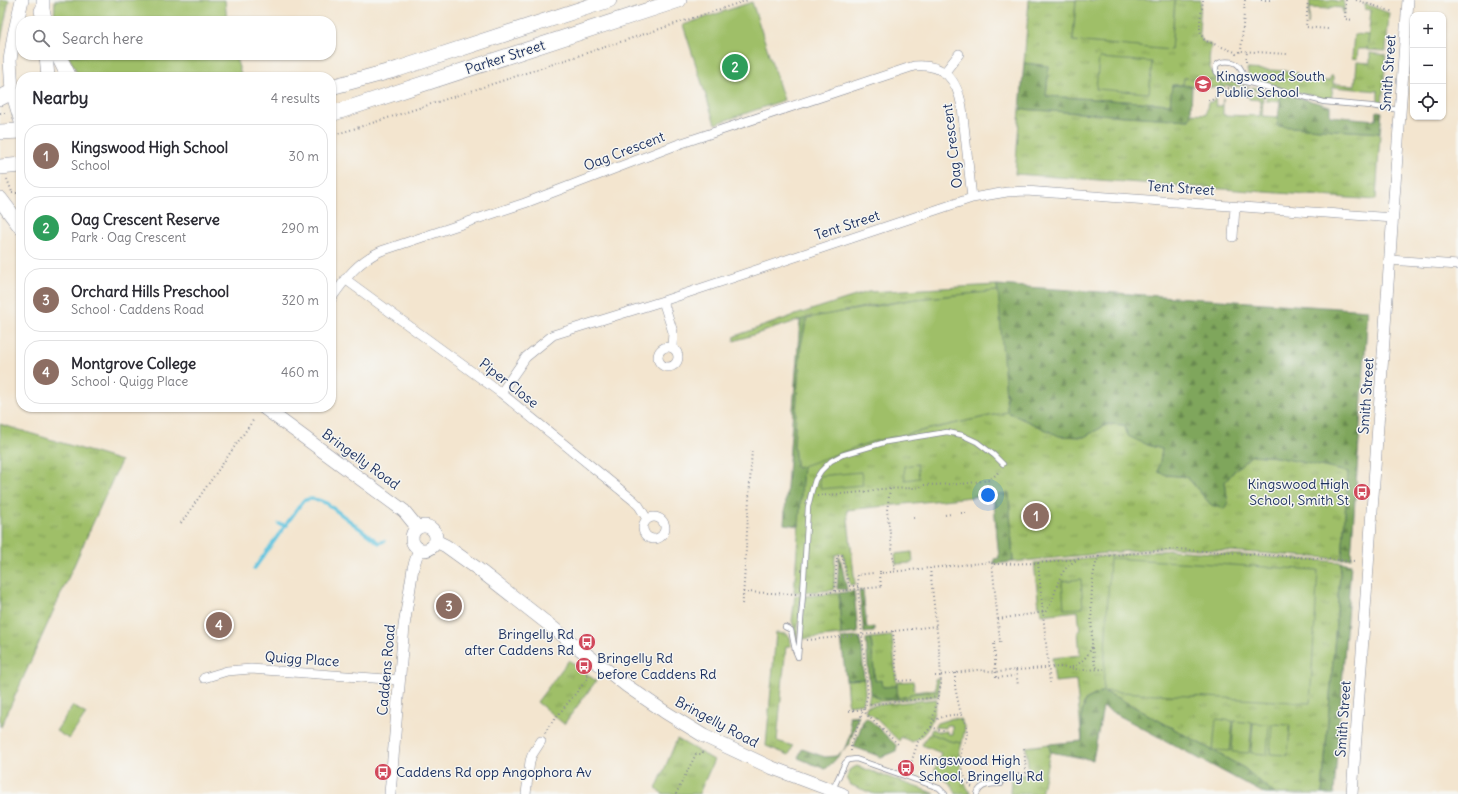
<!DOCTYPE html>
<html lang="en">
<head>
<meta charset="utf-8">
<style>
  :root { --surface:#fff; --page:#f7f7f7; --text:#2b2b33; --muted:#7c7c81; --line:#e1e1e2; --accent:#b45309 }
  body { margin:0; font-family:Delius,sans-serif; background:var(--page); color:var(--text) }
  .controls { position:absolute; right:12px; top:12px; display:grid; overflow:hidden; border-radius:8px; box-shadow:0 1px 3px #0004 }
  .controls button { width:36px; height:36px; display:grid; place-items:center; padding:0; border:0; border-bottom:1px solid var(--line); background:var(--surface); color:var(--text); font:20px sans-serif }
  .you { position:absolute; left:988px; top:495px; width:14px; height:14px; margin:-10px; border:3px solid #fff; border-radius:50%; background:#1a73e8; box-shadow:0 0 0 6px #1a73e833 }
  .badge { display:grid; place-items:center; width:26px; height:26px; border-radius:50%; background:var(--accent); color:#fff; font-size:13px; font-weight:700 }
  .pin { position:absolute; translate:-50% -50%; border:2px solid #fff; box-shadow:0 1px 4px #0006 }
  .list { margin:0; padding:0; list-style:none }
  h2 { display:flex; justify-content:space-between; align-items:center; height:52px; margin:0; padding:0 16px; font-size:17px }
  h2 small { font-size:13px; font-weight:400; color:var(--muted) }
  .list li { display:grid; grid-template-columns:26px 1fr auto; gap:12px; align-items:center; box-sizing:border-box; height:64px; margin:0 8px 8px; padding:0 8px; border:1px solid var(--line); border-radius:16px }
  .list b { display:block; font-size:15px; white-space:nowrap }
  .list p { margin:0; font-size:13px; white-space:nowrap; color:var(--muted) }
  .list em { font-size:13px; font-style:normal; color:var(--muted) }
  .icon { flex:none; width:22px; height:22px; fill:none; stroke:currentColor; stroke-width:2; stroke-linecap:round; stroke-linejoin:round }
  .map { position:relative; flex:none; width:1458px; height:794px; overflow:hidden }
  .search { position:absolute; background:var(--surface); box-shadow:0 1px 3px #0004; left:16px; top:16px; width:320px; height:44px; display:flex; align-items:center; gap:10px; box-sizing:border-box; padding:0 14px; border-radius:16px; color:var(--muted); font-size:15px }
  .panel { position:absolute; background:var(--surface); box-shadow:0 1px 3px #0004; left:16px; top:72px; width:320px; height:340px; border-radius:16px }
  .map>svg:first-child { display:block }
</style>
</head>
<body>
<div class="map">
<svg width="1458" height="794" viewBox="0 0 1458 794">
  <defs>
    <pattern id="grass-tufts" width="24" height="20" patternUnits="userSpaceOnUse"><rect width="24" height="20" fill="#9fbf68"/><path d="M3 7l-1-3M5 7V3M7 7l1-3M15 17l-1-3M17 17v-4M19 17l1-3" fill="none" stroke="#819c59"/></pattern>
    <pattern id="forest-firs" width="22" height="20" patternUnits="userSpaceOnUse"><rect width="22" height="20" fill="#7fa65c"/><path d="M5 1l3.5 6h-7zM16 11l3.5 6h-7z" fill="#67884f"/></pattern>
  </defs>
  <rect width="100%" height="100%" fill="#f6f6f2"/>
  <filter id="ink" filterUnits="userSpaceOnUse"><feTurbulence type="fractalNoise" baseFrequency=".025" numOctaves="2"/><feDisplacementMap in="SourceGraphic" scale="8" xChannelSelector="R" yChannelSelector="G"/><feConvolveMatrix kernelMatrix="1 2 1 2 8 2 1 2 1" color-interpolation-filters="sRGB"/></filter>
  <filter id="wash" filterUnits="userSpaceOnUse"><feTurbulence type="fractalNoise" baseFrequency=".012" numOctaves="4" result="noise"/><feDisplacementMap in="SourceGraphic" scale="16" xChannelSelector="R" yChannelSelector="G"/><feGaussianBlur stdDeviation="0.9" result="paint"/><feColorMatrix in="noise" values="0 0 0 0 0 0 0 0 0 0 0 0 0 0 0 0 0 1.4 0 .05"/><feComposite in="paint" operator="in"/></filter>
  <g filter="url(#wash)">
    <rect width="100%" height="100%" fill="#f3e5cf"/>
    <path fill="url(#grass-tufts)" stroke="#5d7763" d="M0 0H9L0 45Z
      M1029 0H1076L1073 41 1171 49 1175 0H1201L1199 32 1202 41 1211 45C1209 58 1206 72 1220 79L1250 87 1226 86 1222 89V81L1184 78 1183 85H1172L1171 104 1046 96 1049 66 1024 63Z
      M1310 0H1333L1340 2V0H1343L1344 5V14H1343L1342 8 1330 7 1329 9 1310 8 1308 25Z
      M1365 4 1389 13 1386 51 1367 50 1371 10 1365 9Z
      M1370 53 1386 55 1382 105 1378 104V91L1333 87 1331 100 1255 82C1250 78 1248 75 1247 69L1290 71V73H1298L1297 79 1329 81 1331 76H1333V84L1355 85 1357 62 1370 63Z
      M1252 87 1281 93 1279 101H1266L1267 93 1252 90Z
      M1249 93 1263 96 1262 116 1279 117 1278 126 1380 133 1376 200 1015 174 1020 109 1189 120 1191 113 1206 114 1208 102H1212L1215 99 1216 106H1222L1223 98V115L1260 116 1261 100 1249 99Z
      M997 285 998 291 916 299 865 307 800 320 734 341 735 336 792 316 868 292Z
      M1007 412 1060 436 1084 437 1108 424 1124 425 1147 445 1162 449 1167 475 1187 477 1211 505 1226 489 1225 482 1235 470 1252 455 1277 457 1348 472 1342 559 1171 547 1013 562 1009 493 847 510 855 584 850 585 843 553 835 555 834 590 810 592H794L803 465 871 442Z
      M0 424 121 461 1 727 0 726Z
      M1170 550 1341 562 1322 794H1275L1244 768 1122 700 1103 691 1085 700 1082 713V741L1076 680 1055 682 1052 658 1080 655 1078 631H1080L1078 611 1041 615 1040 607H1039L1034 563Z
      M839 593 841 635 801 639 805 596Z
      M795 595 801 596 797 639 792 621Z
      M776 633 787 634 790 637 791 646H786L777 741 793 746 789 755 766 746Z
      M892 636 897 686 882 687 875 681 871 638Z
      M569 660 596 681 564 724 537 702Z
      M864 679 865 693 863 703 848 705 846 680Z
      M939 691 938 696 868 703 870 693C880 703 896 698 909 696L910 694Z
      M937 699C932 718 932 732 912 742L901 737 899 741 871 714 865 712 867 706Z
      M930 733 950 741 962 743 959 753 962 779 971 794H956C953 783 946 780 936 776L935 769 941 753 922 745 924 740Z
      M677 739 714 760 699 794H663L656 789Z
      M1049 744 1050 752 1041 794H1010L1011 776 1029 774 1026 747Z
      M857 766 933 793 935 794H874L851 785 847 778 849 770Z"/>
    <path fill="url(#forest-firs)" stroke="#4d6a5d" d="M1024 63 1049 66 1046 96 1170 104 1172 85 1192 86 1191 113 1189 120 1020 109Z
      M1281 93 1330 106V116L1376 120 1377 111 1382 112 1380 133 1277 126Z
      M997 285 1368 310 1351 558 1342 559 1348 472 1277 457 1252 455 1235 470 1225 482 1228 502 1224 509 1211 505 1187 477 1167 475 1158 472 1162 449 1147 445 1128 436 1124 425 1108 424 1084 437 1059 436 1007 412Z
      M807 318 801 346 798 383 794 446 797 467 803 465 799 526 784 524 800 320Z
      M1009 493 1013 562 994 564V559L999 558 993 495Z
      M839 557H840L847 590 837 589Z
      M1341 562 1351 564 1334 794H1322Z
      M854 591 858 633 841 635 839 593Z
      M859 591H863L867 628 874 627V632L864 633Z
      M859 637 862 649 864 679 846 680 841 638Z
      M871 638 875 681 882 680 883 687 897 686 898 698C888 699 878 701 870 693L866 639Z
      M1103 691 1122 700 1244 768 1275 794H1265L1103 707 1093 760 1050 752 1049 744 1082 741V713L1085 700Z
      M859 715 849 745H847C845 749 830 767 825 769L798 758 802 749 825 757 836 756 844 750 851 732 849 716Z
      M867 717 897 746 896 751 881 757 854 747 864 718Z"/>
    <path fill="#9fbf68" stroke="#5d7763" d="M55 0H225L227 21H54Z
      M1076 0H1175L1171 50 1073 41Z
      M752 2 784 100 715 124 683 25Z
      M1354 34 1369 35 1367 49H1358L1357 59 1352 58Z
      M68 55H235L242 77H80L78 75Z
      M1099 58 1152 62 1149 93 1096 89Z
      M1184 78 1222 81 1221 88 1183 85Z
      M998 291 1007 412 871 442 797 468 794 446 798 383 801 346 807 318 916 299Z
      M917 464 919 478 905 480 904 466Z
      M861 472 863 485 821 489 819 476Z
      M912 552 913 563 896 564 895 554Z
      M1110 558 1318 570 1310 703 1103 691Z
      M1081 579 1083 608 1064 609 1062 581Z
      M938 678 939 691 910 694 909 696 898 698 897 686 898 685V682L913 681 915 692 936 689 935 679Z
      M73 706 86 714 69 739 56 731Z
      M953 718 960 719 965 728 962 743 950 741 930 733 932 729 939 732 947 731V734H952V725H946V728L934 727 937 723Z
      M1216 719 1233 721 1230 751 1213 750Z
      M1234 721 1252 723 1249 753 1232 752Z
      M1253 723 1269 724 1267 754 1251 753Z
      M1272 724 1290 725 1288 755 1270 754Z"/>
    <g fill="none" stroke-linecap="round" stroke-linejoin="round">
      <path stroke="#61c4df" stroke-width="3.5" d="M279 524 287 525
        M254 569 303 501C311 497 318 500 326 503L379 543 384 541"/>
    </g>
  </g>
  <g filter="url(#ink)">
    <g fill="none" stroke-linecap="round" stroke-linejoin="round">
      <defs>
        <path id="service" d="M1253 83C1244 78 1244 73 1239 66 1234 60 1219 60 1216 66 1215 72 1217 74 1222 76L1324 102 1371 106 1401 110
          M785 627 791 630 795 650 798 657
          M798 657 803 594 808 507 812 490 815 480 821 471 831 461 842 455 886 442 947 432 962 435 977 442 994 455 1003 464
          M833 789 845 763 848 760 856 759 939 788 945 794
          M977 794C980 784 991 784 1001 784"/>
        <path id="minor" d="M945 72 959 54
          M1233 237 1235 207
          M1390 260 1458 265
          M345 279 501 393 633 500 639 506 647 519
          M331 299C346 278 357 262 381 251L525 203 679 144 914 66C944 63 957 79 962 107L972 198
          M663 301 673 332 672 348
          M658 357a10 10 0 1 1 20 0a10 10 0 1 1-20 0Z
          M501 393 526 357 553 335 663 301 972 198 1007 192 1026 191 1393 218
          M643 528a11 11 0 1 1 22 0a11 11 0 1 1-22 0Z
          M204 678 227 671 251 669 400 680
          M526 794 530 761 532 755 541 741"/>
        <path id="tertiary" d="M390 794 404 626 413 568 419 549
          M1352 794 1408 0"/>
        <path id="secondary" d="M43 0V21
          M46 55 48 77
          M21 122 12 92 10 60 14 35 22 0
          M263 407 404 511 417 527
          M412 538a12 12 0 1 1 24 0a12 12 0 1 1-24 0Z
          M436 541 446 546 478 569 627 686 665 712 704 736 770 767 842 794"/>
        <path id="trunk" d="M42 11 45 21
          M58 55 69 77
          M331 87 398 69 609 0
          M0 98 12 92
          M331 114 679 0
          M0 132 21 131
          M0 167 21 165
          M0 199 21 227"/>
      </defs>
      <use href="#service" stroke="#878a96" stroke-width="6"/>
      <use href="#minor" stroke="#878a96" stroke-width="10"/>
      <use href="#tertiary" stroke="#878a96" stroke-width="12"/>
      <use href="#secondary" stroke="#878a96" stroke-width="14"/>
      <use href="#trunk" stroke="#878a96" stroke-width="16"/>
      <path stroke="#878a96" stroke-width="2" stroke-dasharray="1 3" stroke-linecap="butt" d="M1203 0C1202 12 1195 33 1206 41L1235 52 1236 54 1241 51
        M1245 0 1241 51 1287 54
        M1261 0H1273
        M1308 0 1306 27 1328 29
        M1346 0 1345 19 1353 20
        M1356 0 1394 12
        M1246 62 1247 52
        M1264 94V100
        M1228 98 1230 88
        M1246 99 1247 90
        M1208 100H1212L1227 88H1233
        M0 113H6
        M331 136 413 110 748 0
        M7 179 12 192
        M12 193H21
        M890 489 887 510 895 571
        M817 496 863 492 880 489 916 488 923 485 962 484 989 480 997 474 999 470
        M961 513H967
        M945 515 951 514
        M913 518 916 517
        M181 523 254 419
        M1038 563 1050 683
        M994 564 1038 563 1176 549 1355 561
        M880 571V573L930 568
        M880 573 881 589
        M835 591 837 556 842 555 849 586H858
        M743 592 796 594
        M811 594 858 589 857 575 873 573
        M742 604 743 599 752 449
        M998 619 1045 612C1060 596 1052 571 1079 559
        M893 631 897 681 913 680
        M807 640 862 635 858 589 881 587
        M1000 642H994L996 678 1014 676
        M1092 648 1095 666 1099 669
        M1068 668C1079 666 1088 657 1092 646 1092 625 1088 572 1100 555
        M1016 670 1059 667 1082 670 1104 669
        M955 673V687L961 715
        M941 675 977 670 999 672 1016 670 1018 686
        M935 676H941
        M865 705 868 694 862 635 936 626
        M864 709 866 714 898 744
        M849 711 864 709 865 705 875 704 938 697
        M934 721C942 716 952 714 961 715 965 720 967 727 967 733 967 738 964 743 962 748 959 761 962 778 972 787
        M931 727 940 730H946
        M545 733 549 726 589 677 586 675 589 672
        M851 751V746L863 710
        M909 769 918 742 931 727 941 684 940 660 930 568 992 562 1000 642H1003
        M1002 776 1026 773 1024 747
        M676 794 696 754H702L703 752"/>
      <use href="#service" stroke="#fff" stroke-width="4.5"/>
      <use href="#minor" stroke="#fff" stroke-width="9"/>
      <use href="#tertiary" stroke="#fff" stroke-width="11"/>
      <use href="#secondary" stroke="#fff" stroke-width="13"/>
      <use href="#trunk" stroke="#fff" stroke-width="15"/>
    </g>
  </g>
  <defs>
    <symbol id="school-disc" viewBox="-11 -11 22 22"><circle r="9.5" fill="#d1495b" stroke="#f6f6f2"/><path d="M0-5L7-2L0 1L-7-2ZM-4 1L0 2.5L4 1V4Q0 6-4 4Z" fill="#fff"/></symbol>
    <symbol id="bus-disc" viewBox="-11 -11 22 22"><circle r="9.5" fill="#d1495b" stroke="#f6f6f2"/><path d="M-5-6H5V4H4V6H2V4H-2V6H-4V4H-5ZM-3.5-4V0h7V-4ZM-3.5 1.2v1.5H-2V1.2ZM2 1.2v1.5H3.5V1.2Z" fill="#fff"/></symbol>
  </defs>
  <g fill-rule="evenodd">
    <use href="#school-disc" x="1193" y="74" width="20" height="20"/>
    <use href="#bus-disc" x="1352" y="482" width="20" height="20"/>
    <use href="#bus-disc" x="577" y="632" width="20" height="20"/>
    <use href="#bus-disc" x="574" y="656" width="20" height="20"/>
    <use href="#bus-disc" x="896" y="758" width="20" height="20"/>
    <use href="#bus-disc" x="373" y="762" width="20" height="20"/>
  </g>
  <g text-anchor="middle" dominant-baseline="central" stroke-width="3" stroke-linejoin="round" paint-order="stroke">
    <g font-size="14" fill="#1b2f5e" stroke="#f6f6f2">
      <text transform="translate(505 57) rotate(-18)">Parker Street</text>
      <text transform="translate(1388 73) rotate(-86)">Smith Street</text>
      <text transform="translate(952 146) rotate(-97)">Oag Crescent</text>
      <text transform="translate(624 151) rotate(-21)">Oag Crescent</text>
      <text transform="translate(1181 188) rotate(4)">Tent Street</text>
      <text transform="translate(847 225) rotate(-18)">Tent Street</text>
      <text transform="translate(509 383) rotate(38)">Piper Close</text>
      <text transform="translate(1366 396) rotate(-86)">Smith Street</text>
      <text transform="translate(361 459) rotate(36)">Bringelly Road</text>
      <text transform="translate(302 659) rotate(4)">Quigg Place</text>
      <text transform="translate(386 670) rotate(-85)">Caddens Road</text>
      <text transform="translate(1343 719) rotate(-86)">Smith Street</text>
      <text transform="translate(717 722) rotate(28)">Bringelly Road</text>
    </g>
    <g font-size="14" fill="#1b2f5e" stroke="#f6f6f2" text-anchor="start">
      <text x="1216" y="76">Kingswood South<tspan x="1216" dy="16">Public School</tspan></text>
      <text x="1349" y="484" text-anchor="end">Kingswood High<tspan x="1349" dy="16">School, Smith St</tspan></text>
      <text x="574" y="634" text-anchor="end">Bringelly Rd<tspan x="574" dy="16">after Caddens Rd</tspan></text>
      <text x="597" y="658">Bringelly Rd<tspan x="597" dy="16">before Caddens Rd</tspan></text>
      <text x="919" y="760">Kingswood High<tspan x="919" dy="16">School, Bringelly Rd</tspan></text>
      <text x="396" y="772">Caddens Rd opp Angophora Av</text>
    </g>
  </g>
</svg>
<div class="controls">
<button>+</button>
<button>−</button>
<button><svg class="icon" aria-label="locate" viewBox="0 0 24 24"><circle cx="12" cy="12" r="6"/><path d="M12 2v4M12 18v4M2 12h4M18 12h4"/></svg></button>
</div>
<div class="you"></div>
<div class="pin badge" style="left:1036px;top:516px;background:#8d6e63">1</div>
<div class="pin badge" style="left:735px;top:67px;background:#2e9e5b">2</div>
<div class="pin badge" style="left:449px;top:606px;background:#8d6e63">3</div>
<div class="pin badge" style="left:219px;top:625px;background:#8d6e63">4</div>
<div class="search"><svg class="icon" aria-label="search" viewBox="0 0 24 24"><circle cx="10" cy="10" r="6"/><path d="M15 15l6 6"/></svg>Search here</div>
<section class="panel">
<h2>Nearby<small>4 results</small></h2>
<ul class="list">
<li><span class="badge" style="background:#8d6e63">1</span><div><b>Kingswood High School</b><p>School</p></div><em>30 m</em></li>
<li><span class="badge" style="background:#2e9e5b">2</span><div><b>Oag Crescent Reserve</b><p>Park · Oag Crescent</p></div><em>290 m</em></li>
<li><span class="badge" style="background:#8d6e63">3</span><div><b>Orchard Hills Preschool</b><p>School · Caddens Road</p></div><em>320 m</em></li>
<li><span class="badge" style="background:#8d6e63">4</span><div><b>Montgrove College</b><p>School · Quigg Place</p></div><em>460 m</em></li>
</ul>
</section>
</div>
</body>
</html>
